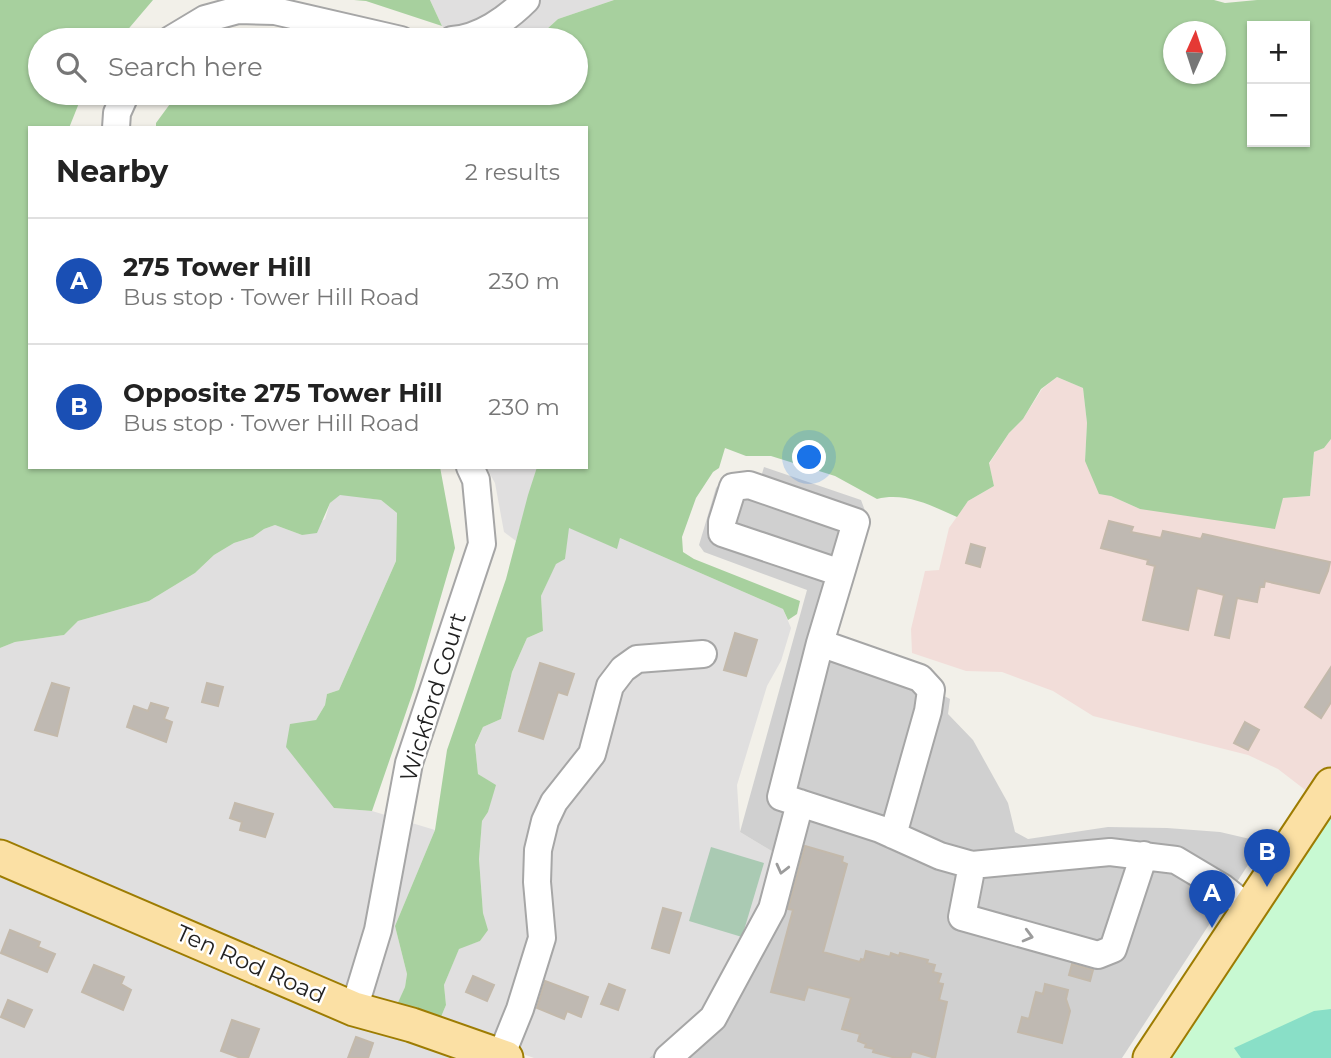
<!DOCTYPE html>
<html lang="en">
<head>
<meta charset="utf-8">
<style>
  :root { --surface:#fff; --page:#f2f2f2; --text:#222; --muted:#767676; --line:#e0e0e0; --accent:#0f766e }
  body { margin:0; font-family:Montserrat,sans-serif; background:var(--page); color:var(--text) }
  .controls { position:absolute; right:21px; top:21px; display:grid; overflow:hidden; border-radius:0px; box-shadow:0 2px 5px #0004 }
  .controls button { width:63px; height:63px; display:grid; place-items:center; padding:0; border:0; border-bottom:2px solid var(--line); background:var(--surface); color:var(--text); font:35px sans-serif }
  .compass { position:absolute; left:1163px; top:21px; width:63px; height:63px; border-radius:50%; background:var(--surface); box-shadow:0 2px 5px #0004; rotate:3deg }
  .you { position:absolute; left:810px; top:458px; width:24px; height:24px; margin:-18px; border:5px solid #fff; border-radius:50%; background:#1a73e8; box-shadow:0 0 0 10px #1a73e833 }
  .badge { display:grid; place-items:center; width:46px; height:46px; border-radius:50%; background:var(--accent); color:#fff; font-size:23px; font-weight:700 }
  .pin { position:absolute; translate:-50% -58px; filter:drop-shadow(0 2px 4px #0008) }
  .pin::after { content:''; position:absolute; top:37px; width:24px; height:21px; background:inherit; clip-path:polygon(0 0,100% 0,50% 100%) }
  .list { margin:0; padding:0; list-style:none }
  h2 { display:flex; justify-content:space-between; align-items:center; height:91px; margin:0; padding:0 28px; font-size:30px }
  h2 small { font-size:23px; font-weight:400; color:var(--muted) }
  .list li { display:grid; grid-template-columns:46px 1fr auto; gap:21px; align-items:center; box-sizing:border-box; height:126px; padding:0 28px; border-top:2px solid var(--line) }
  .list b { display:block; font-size:26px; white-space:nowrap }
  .list p { margin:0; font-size:23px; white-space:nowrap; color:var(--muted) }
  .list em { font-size:23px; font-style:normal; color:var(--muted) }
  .icon { flex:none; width:38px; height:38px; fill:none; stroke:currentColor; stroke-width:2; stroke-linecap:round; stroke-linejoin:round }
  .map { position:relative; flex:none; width:1331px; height:1058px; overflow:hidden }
  .search { position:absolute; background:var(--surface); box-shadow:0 2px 5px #0004; left:28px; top:28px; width:560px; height:77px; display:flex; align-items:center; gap:18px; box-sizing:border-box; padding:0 24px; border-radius:38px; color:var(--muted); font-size:26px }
  .panel { position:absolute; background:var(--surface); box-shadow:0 2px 5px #0004; left:28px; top:126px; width:560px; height:343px; border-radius:0px }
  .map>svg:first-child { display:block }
</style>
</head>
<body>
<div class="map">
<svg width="1331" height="1058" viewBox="0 0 1331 1058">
  <rect width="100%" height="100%" fill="#f2f0e9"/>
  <path fill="#e0dfdf" d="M430 0H614L558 19 535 40H462L442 26Z
    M486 467H537L516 541 504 532 495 483Z
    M340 494 381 500 397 513 396 561 339 690 327 694 325 705 316 720 334 808 372 811 435 830 395 926 407 974 405 987 392 1018 475 1058H0V648L15 642 64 635 78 621 149 601 195 573 214 555 234 543 253 537 264 529 275 525 302 535 325 519 330 503Z
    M568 527 616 548 620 538 783 609 791 628 781 661 767 686 737 785 740 832 775 853 766 893 704 1013 649 1058H534L438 1024 446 1005 444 985 459 948 480 941 487 930 483 913 479 859 482 821 488 812 495 785 478 774 475 746 483 727 501 719 512 672 527 638 543 631 541 596 556 563 565 559Z"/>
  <path fill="#f2ddd9" d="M1057 377 1083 388 1087 423 1085 461 1111 496 1140 509 1310 496 1314 452 1324 448 1331 439V781L1317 799 1278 769 1248 755 1093 716 1053 691 1002 672 966 671 912 653 911 629 925 571 939 570 949 528 968 501 994 486 989 464 1009 433 1023 419 1042 389Z"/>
  <path fill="#d0d0d0" d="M764 467 861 500 867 516 833 633 839 641 950 699 948 714 973 740 1008 803 1015 832 1028 839 1108 827 1167 828 1220 832 1263 842 1122 1058H649L704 1013 766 893 775 853 740 832 807 590 704 552 699 545 716 488 724 479 761 477Z"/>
  <path fill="#a7d09e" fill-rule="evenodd" d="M0 0H153L119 40H40V93H83L69 128H30V467H440L455 548 414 689 372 811 334 808 286 747 290 724 316 720 325 705 327 694 339 690 396 561 397 513 381 500 340 495 330 503 317 533 302 535 275 525 264 529 253 537 234 543 214 555 195 573 149 601 78 621 64 635 15 642 0 648Z
    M354 0H430L442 26 366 1Z
    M614 0H1214L1225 3 1257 0H1331V439L1324 448 1314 452 1310 496 1283 498 1275 529 1140 509 1111 496 1099 494 1085 461 1087 423 1083 388 1057 377 1041 389 1023 419 1009 433 989 463 994 486 968 501 957 517C932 506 906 492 877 499L835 476 771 456H746L725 448 719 468 713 472 696 498 682 537 683 552 694 559 800 601 797 614 788 620 783 609 620 538 617 549 569 528 565 559 556 564 541 596 543 631 527 638 512 672 501 719 483 727 475 745 478 774 496 785 488 812 482 821 479 859 483 913 488 930 480 941 459 949 444 985 446 1005 438 1024 396 1007 405 987 407 974 395 926 435 830 447 750 506 579 528 495 537 467H586V128H156V123L178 93H576V40H535L558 19ZM1252 26H1305V142H1252ZM1174 32H1216V74H1174Z
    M266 34 319 40H252Z"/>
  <path fill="#aacab3" d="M711 847 764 863 742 937 689 921Z"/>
  <path fill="#c8f9d2" d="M1331 781V1058H1165L1171 1047 1191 1031 1175 1018Z"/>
  <path fill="#89dfc7" d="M1331 1009V1058H1241L1234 1048 1314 1011Z"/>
  <path fill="#bfb9b2" stroke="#c3b9ab" stroke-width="2" d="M1109 521 1133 527 1131 532 1161 538 1163 531 1201 539 1203 534 1330 562 1328 571 1319 593 1265 581 1264 587H1260L1257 602 1237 598 1229 638 1215 635 1224 595 1197 588 1188 630 1143 620 1155 566 1147 564 1148 560 1101 548Z
    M971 544 985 548 980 567 966 563Z
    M735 633 757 640 746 676 724 670Z
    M540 663 574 674 567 695 558 692 543 739 519 731Z
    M1331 667V702L1321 718 1305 707Z
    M52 683 69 688 57 736 35 730Z
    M207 683 223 687 218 706 202 702Z
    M151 703 168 708 164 719 172 722 166 742 127 727 134 706 148 711Z
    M1245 722 1259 730 1248 750 1234 743Z
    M235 803 273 814 265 837 240 830 242 822 230 818Z
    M805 846 843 857 842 862 847 864 823 952 860 962 861 959 864 960 866 951 890 957 891 953 899 956 900 953 928 960 927 963 935 965 933 972 941 974 938 983 943 984 939 1000 947 1002 935 1058 912 1051 910 1058H896L873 1052 874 1049 865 1047 866 1044 858 1041 860 1034 842 1029 851 998 808 987 804 1000 771 992 793 910 788 909Z
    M663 908 681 913 669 953 652 948Z
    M10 930 40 942 38 947 55 954 47 972 1 953Z
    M1072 964 1093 970 1090 981 1069 975Z
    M94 965 124 977 121 984 131 990 123 1010 82 992Z
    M473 976 494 985 487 1001 466 992Z
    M545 981 588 997 581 1017 567 1011 564 1019 537 1008Z
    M609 984 625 990 618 1010 601 1004Z
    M1045 984 1068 990 1066 999 1070 1011 1062 1043 1018 1032 1022 1017 1029 1019 1036 992 1043 994Z
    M8 1000 32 1010 24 1027 1 1017Z
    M232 1020 259 1029 248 1058H241L221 1051Z
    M356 1037 373 1043 368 1058H348Z"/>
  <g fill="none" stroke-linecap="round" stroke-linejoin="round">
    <defs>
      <path id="minor" d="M170 40 205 19 238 10 275 11 401 40
        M452 40C480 38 507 19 526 0
        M116 128 117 113 126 93
        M841 573 856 522 749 485 733 487 722 522V533L841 573 820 643 781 797 880 829 940 856 972 865 1110 852 1176 860 1223 888 1248 908
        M820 643 920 678 931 690 928 711 893 835
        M972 865 962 917 1098 955 1113 949 1144 855
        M354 1009 378 930 409 763 482 544 476 480 470 467
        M501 1056 520 1009 542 938 537 882 538 850 545 821 554 802 592 754 610 686 623 669 637 659 703 654
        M668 1058 713 1018 772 909 800 803"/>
      <path id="major" d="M0 857 354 1009 412 1025 506 1058
        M1150 1058 1331 785"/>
    </defs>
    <use href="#minor" stroke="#a6a6a6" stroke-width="30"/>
    <use href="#major" stroke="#9d7c02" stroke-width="37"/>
    <use href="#minor" stroke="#fff" stroke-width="26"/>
    <use href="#major" stroke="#fbe0a4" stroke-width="33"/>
  </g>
  <defs><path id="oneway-chevron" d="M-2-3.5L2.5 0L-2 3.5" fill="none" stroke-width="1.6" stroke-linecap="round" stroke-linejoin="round" transform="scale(1.75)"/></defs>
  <g stroke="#9c9c9c">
    <use href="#oneway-chevron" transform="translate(782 869) rotate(104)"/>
    <use href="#oneway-chevron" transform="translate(1028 936) rotate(15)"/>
  </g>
  <g text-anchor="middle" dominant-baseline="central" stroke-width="5" stroke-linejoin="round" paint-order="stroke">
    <g font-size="23" fill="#222" stroke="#fff">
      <text transform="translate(433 697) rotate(-73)">Wickford Court</text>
      <text transform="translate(251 964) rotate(24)">Ten Rod Road</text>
    </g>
  </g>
</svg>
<div class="controls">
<button>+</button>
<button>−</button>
</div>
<svg class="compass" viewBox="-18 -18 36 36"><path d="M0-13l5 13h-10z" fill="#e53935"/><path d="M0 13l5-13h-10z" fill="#767676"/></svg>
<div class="you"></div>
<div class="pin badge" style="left:1212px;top:928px;background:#1a4fb4">A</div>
<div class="pin badge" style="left:1267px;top:887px;background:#1a4fb4">B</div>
<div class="search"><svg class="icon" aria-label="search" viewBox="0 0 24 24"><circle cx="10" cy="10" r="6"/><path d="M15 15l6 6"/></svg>Search here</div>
<section class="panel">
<h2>Nearby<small>2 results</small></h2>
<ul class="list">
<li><span class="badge" style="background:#1a4fb4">A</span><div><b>275 Tower Hill</b><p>Bus stop · Tower Hill Road</p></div><em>230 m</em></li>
<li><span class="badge" style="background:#1a4fb4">B</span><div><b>Opposite 275 Tower Hill</b><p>Bus stop · Tower Hill Road</p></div><em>230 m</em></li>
</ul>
</section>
</div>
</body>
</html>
